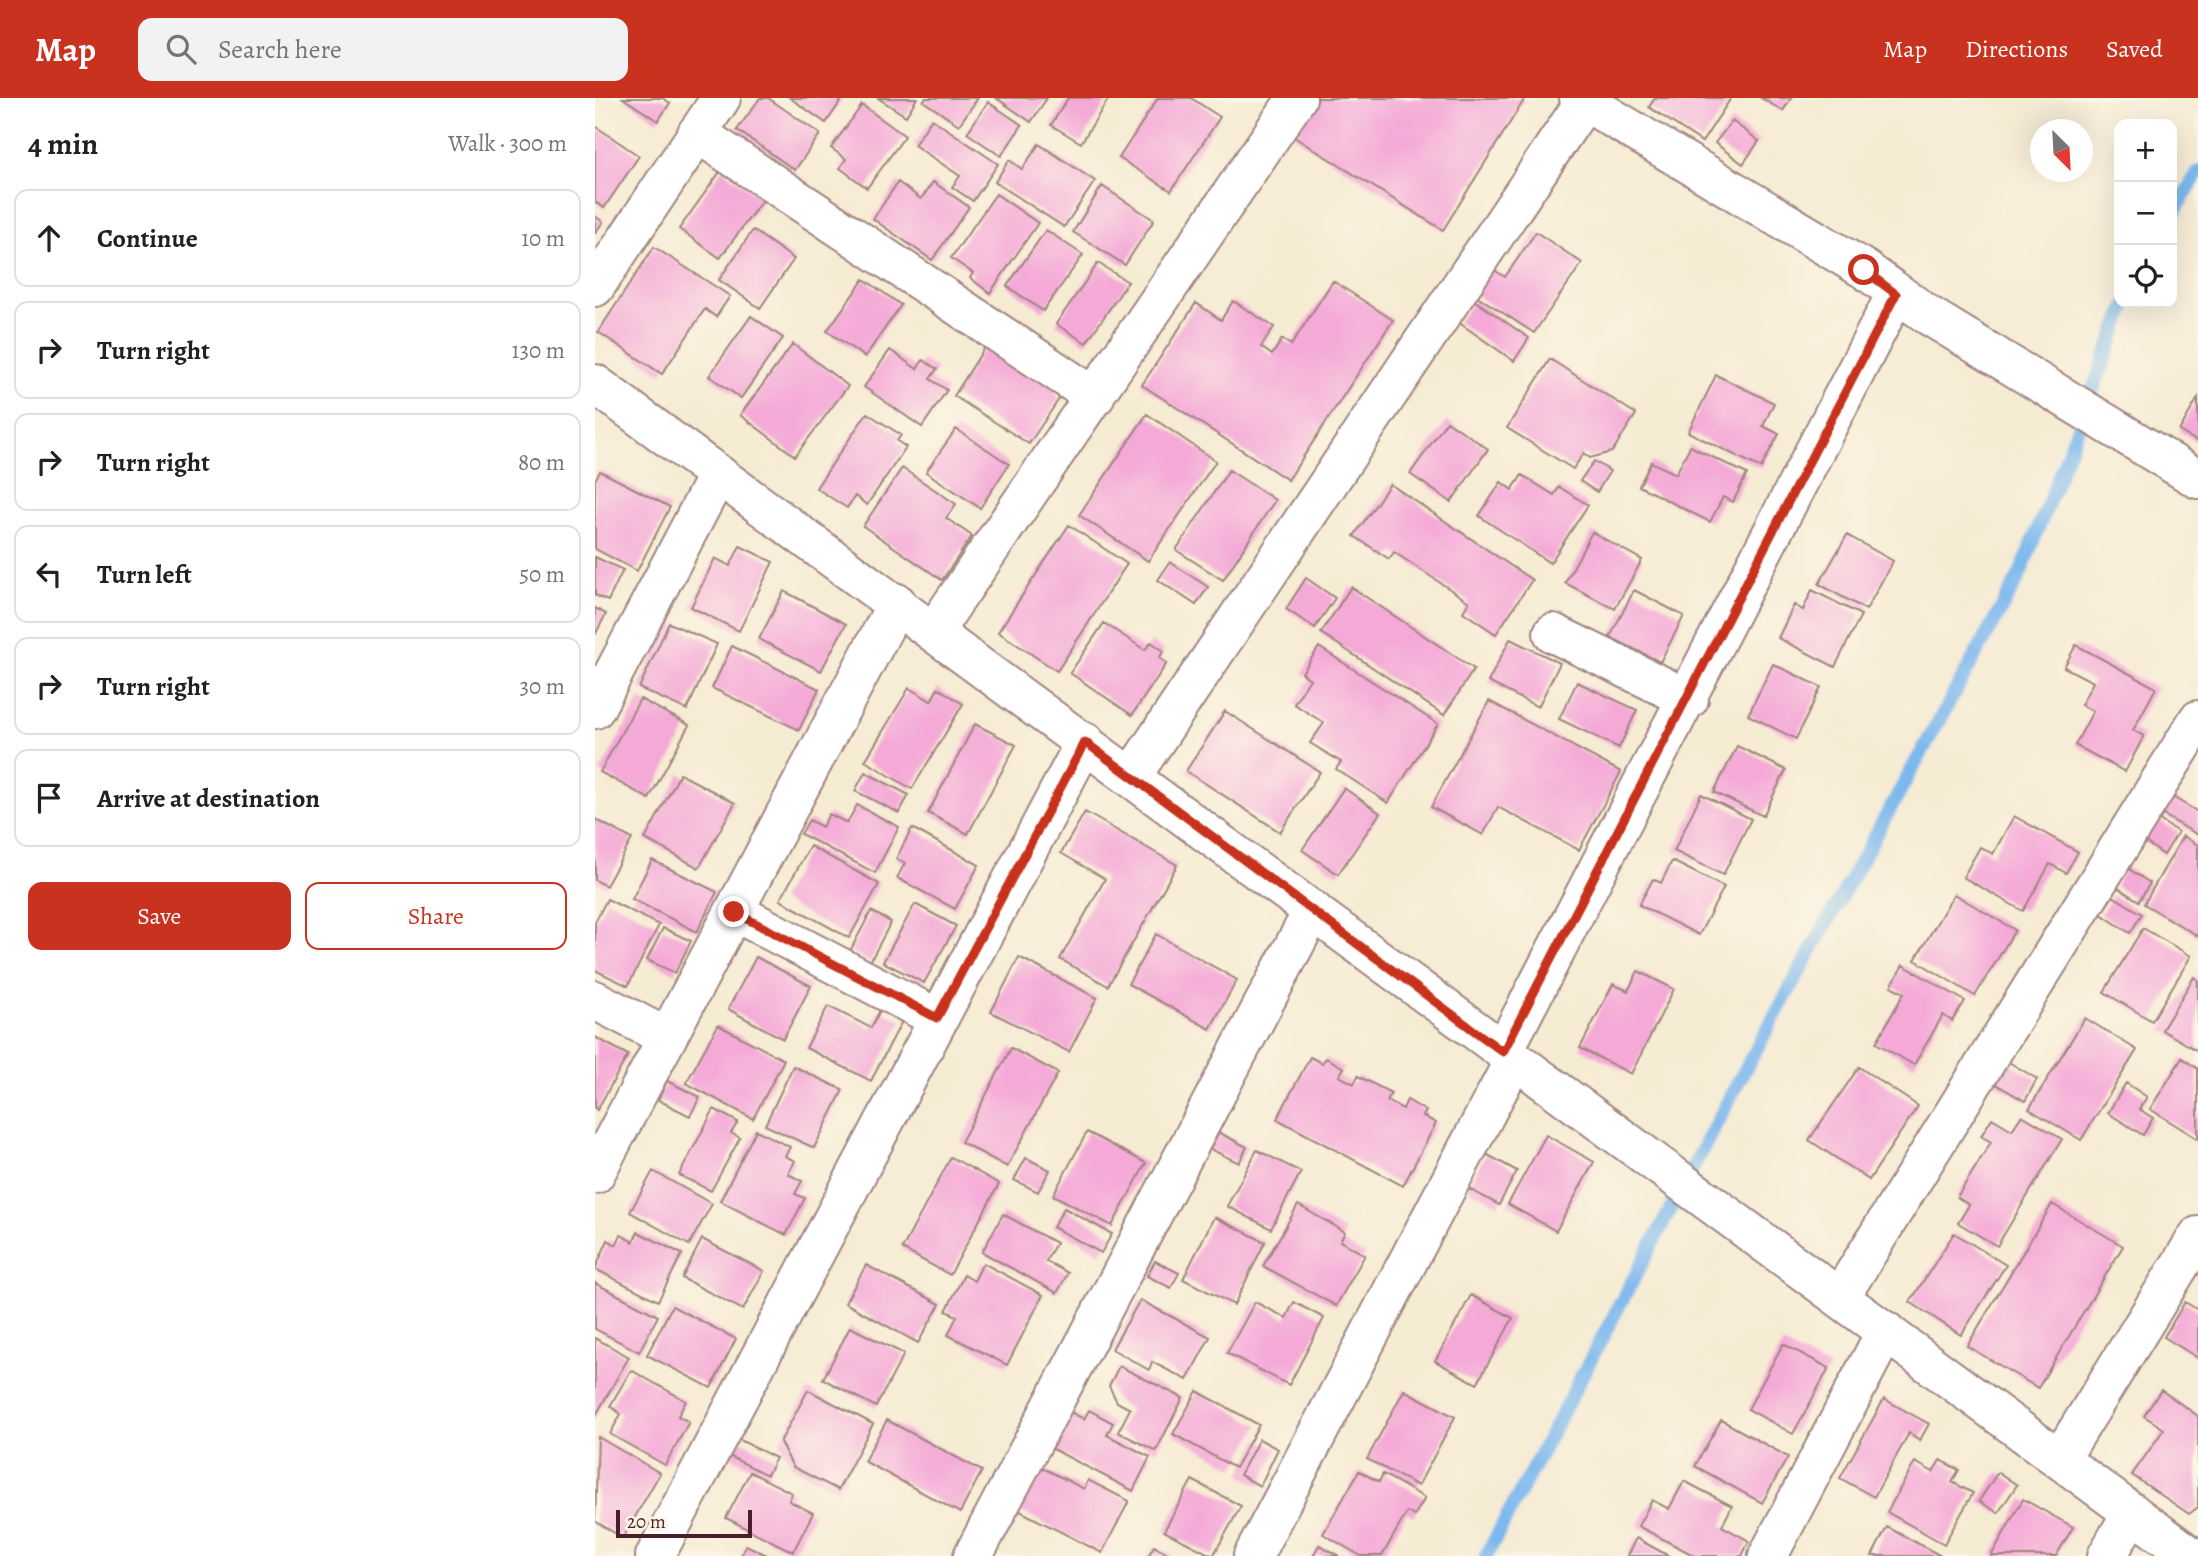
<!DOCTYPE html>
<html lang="en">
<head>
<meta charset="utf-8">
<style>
  :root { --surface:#fff; --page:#f2f2f2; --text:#202124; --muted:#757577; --line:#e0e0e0; --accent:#c8321e }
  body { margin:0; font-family:Alegreya,serif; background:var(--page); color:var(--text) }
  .controls { position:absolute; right:21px; top:21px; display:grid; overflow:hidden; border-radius:14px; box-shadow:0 7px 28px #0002 }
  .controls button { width:63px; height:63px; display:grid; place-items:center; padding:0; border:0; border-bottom:2px solid var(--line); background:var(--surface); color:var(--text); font:35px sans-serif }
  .compass { position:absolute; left:1435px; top:21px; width:63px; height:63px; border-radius:50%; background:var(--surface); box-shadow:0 7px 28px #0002; rotate:156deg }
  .scale { position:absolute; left:21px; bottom:18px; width:136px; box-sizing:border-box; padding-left:7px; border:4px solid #4a1f2b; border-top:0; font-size:19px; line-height:24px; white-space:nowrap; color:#4a1f2b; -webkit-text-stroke:5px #fcf5e5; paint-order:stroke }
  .stop { position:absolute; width:21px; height:21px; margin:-16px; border:5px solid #c8321e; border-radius:50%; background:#fff }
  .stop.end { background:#c8321e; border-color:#fff; box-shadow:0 2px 7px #0008 }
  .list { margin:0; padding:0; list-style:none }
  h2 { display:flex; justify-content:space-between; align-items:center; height:91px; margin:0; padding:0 28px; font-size:30px }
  h2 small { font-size:23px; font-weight:400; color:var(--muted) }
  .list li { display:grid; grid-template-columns:46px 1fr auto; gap:21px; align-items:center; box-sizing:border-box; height:98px; margin:0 14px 14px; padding:0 14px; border:2px solid var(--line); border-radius:14px }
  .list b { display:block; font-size:26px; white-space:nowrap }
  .list em { font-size:23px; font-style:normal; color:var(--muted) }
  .actions { display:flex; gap:14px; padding:21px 28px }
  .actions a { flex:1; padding:16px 0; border:2px solid var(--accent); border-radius:14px; text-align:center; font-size:24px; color:var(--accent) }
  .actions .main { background:var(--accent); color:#fff }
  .icon { flex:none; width:38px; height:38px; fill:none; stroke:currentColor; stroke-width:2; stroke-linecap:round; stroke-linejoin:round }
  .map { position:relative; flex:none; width:1603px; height:1458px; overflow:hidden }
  header { display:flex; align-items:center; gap:42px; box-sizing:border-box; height:98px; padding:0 35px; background:var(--accent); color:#fff }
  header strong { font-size:33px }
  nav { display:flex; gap:38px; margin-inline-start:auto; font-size:24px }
  .search { width:490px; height:63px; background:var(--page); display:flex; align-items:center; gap:18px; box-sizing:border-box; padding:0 24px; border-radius:14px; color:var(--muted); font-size:26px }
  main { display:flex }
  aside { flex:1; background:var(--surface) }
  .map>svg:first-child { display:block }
</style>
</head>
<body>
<header>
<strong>Map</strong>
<div class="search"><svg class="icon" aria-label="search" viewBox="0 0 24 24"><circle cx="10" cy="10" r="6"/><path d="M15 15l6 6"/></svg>Search here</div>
<nav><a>Map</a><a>Directions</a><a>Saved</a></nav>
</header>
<main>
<aside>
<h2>4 min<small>Walk · 300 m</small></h2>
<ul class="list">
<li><svg class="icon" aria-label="ahead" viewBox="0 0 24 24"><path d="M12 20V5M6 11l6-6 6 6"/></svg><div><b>Continue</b></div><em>10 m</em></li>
<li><svg class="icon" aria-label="right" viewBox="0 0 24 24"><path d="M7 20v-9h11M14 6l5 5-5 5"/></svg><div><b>Turn right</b></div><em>130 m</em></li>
<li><svg class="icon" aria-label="right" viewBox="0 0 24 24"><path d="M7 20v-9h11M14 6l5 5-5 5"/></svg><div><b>Turn right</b></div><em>80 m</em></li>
<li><svg class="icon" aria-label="left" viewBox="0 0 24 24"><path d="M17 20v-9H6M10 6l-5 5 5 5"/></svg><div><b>Turn left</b></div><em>50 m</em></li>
<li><svg class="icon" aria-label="right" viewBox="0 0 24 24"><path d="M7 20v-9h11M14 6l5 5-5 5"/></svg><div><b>Turn right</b></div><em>30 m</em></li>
<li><svg class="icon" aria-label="arrive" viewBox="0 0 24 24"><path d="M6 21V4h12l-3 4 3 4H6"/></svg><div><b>Arrive at destination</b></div></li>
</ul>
<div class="actions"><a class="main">Save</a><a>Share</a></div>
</aside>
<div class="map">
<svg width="1603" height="1458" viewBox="0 0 1603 1458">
  <rect width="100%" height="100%" fill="#fcf5e5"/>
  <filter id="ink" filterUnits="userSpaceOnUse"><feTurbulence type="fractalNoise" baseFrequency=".0143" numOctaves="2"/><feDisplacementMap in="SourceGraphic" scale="14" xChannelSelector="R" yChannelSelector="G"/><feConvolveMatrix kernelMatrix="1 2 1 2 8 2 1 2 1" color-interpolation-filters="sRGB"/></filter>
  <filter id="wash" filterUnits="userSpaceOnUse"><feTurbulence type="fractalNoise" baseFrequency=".00686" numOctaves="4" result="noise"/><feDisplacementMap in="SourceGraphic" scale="28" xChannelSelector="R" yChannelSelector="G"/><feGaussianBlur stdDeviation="1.57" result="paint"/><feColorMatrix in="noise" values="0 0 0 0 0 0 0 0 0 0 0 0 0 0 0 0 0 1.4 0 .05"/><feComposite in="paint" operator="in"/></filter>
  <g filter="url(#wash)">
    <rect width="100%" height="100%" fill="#f6ebd3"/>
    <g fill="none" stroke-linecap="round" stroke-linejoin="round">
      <path stroke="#7cb8ee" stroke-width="14" d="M1577 118 1603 74
        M891 1458 1148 975 1424 479 1532 205"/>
    </g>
    <g id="blocks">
      <path fill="#f4a9d7" d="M28 0H67L75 5 63 23Z
        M165 0H173L225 36 200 72 142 32Z
        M195 0H248L231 25Z
        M283 0H322L311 18Z
        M331 0H383L364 27 328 3Z
        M401 0H452L436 24Z
        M473 0H514L486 45 456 27Z
        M563 0H596L625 19 576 93 524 60Z
        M723 0H926L929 2 848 132 699 39Z
        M1060 0H1136L1107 44 1054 9Z
        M1166 0H1196L1188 13Z
        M393 4 427 27 406 58 372 35Z
        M267 7 310 38 272 90 245 70 251 61 236 50Z
        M337 21 403 66 378 103 357 89 365 78 319 47Z
        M1137 23 1164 43 1148 66 1120 45Z
        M0 28 44 58 9 110 0 104Z
        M444 46 500 83 469 129 400 84 414 62 427 71Z
        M127 71 168 101 125 160 84 131Z
        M303 84 326 101 338 84 374 109 337 162 278 121Z
        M507 88 559 122 530 167 478 134Z
        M401 96 443 125 395 195 375 180 378 175 356 160Z
        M0 118 8 124 0 135Z
        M158 132 199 161 165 210 124 182Z
        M451 132 488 157 448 213 412 188Z
        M941 134 987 165 939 235 879 196 896 170 910 179Z
        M59 149 135 198 121 219 110 211 67 276 3 234Z
        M503 165 533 184 491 245 461 226Z
        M269 181 306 207 270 259 232 233Z
        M738 183 798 222 693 382 547 287 601 205 626 222 638 203 679 229 666 249 677 257 687 241 696 247Z
        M879 202 934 240 919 263 863 224Z
        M156 218 188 240 146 300 114 278Z
        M198 246 253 288 200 358 145 317Z
        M392 246 458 288 464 301 434 346 359 298Z
        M295 252 322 271 328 262 342 271 335 281 352 292 327 329 269 289Z
        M955 261 1041 316 1017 354 995 360 989 355 978 371 912 330Z
        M1121 277 1179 305 1168 328 1184 336 1166 370 1093 334Z
        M1603 300V344L1584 333Z
        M272 315 306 337 302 343 311 349 272 407 260 398 252 410 221 390Z
        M552 316 621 363 553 463 484 417Z
        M852 323 893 351 856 404 815 376Z
        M361 331 414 366 385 410 331 374Z
        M1095 348 1152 376 1138 404 1128 399 1115 424 1044 388 1056 364 1081 376Z
        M999 363 1015 373 1002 394 985 383Z
        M307 370 361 406 351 420 377 438 347 482 268 428Z
        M634 372 680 402 628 482 581 452Z
        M5 373 75 409 42 473 0 451V382Z
        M927 377 959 397 964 389 993 407 955 465 884 418 906 384 917 392Z
        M795 386 937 482 901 536 868 514 874 504 799 454 794 461 759 438Z
        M474 427 532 466 462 573 403 534Z
        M997 434 1047 462 1020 511 970 485Z
        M1252 437 1298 463 1271 512 1224 486Z
        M145 448 178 464 144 533 96 509 120 460 135 468Z
        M0 459 28 472 13 503 0 497Z
        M575 464 613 489 601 507 563 482Z
        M711 480 740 500 720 530 691 511Z
        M756 489 879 571 849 617 726 535Z
        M1039 492 1089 518 1065 564 1015 539Z
        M1217 492 1266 517 1240 569 1183 540 1199 507 1208 512Z
        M189 493 251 526 226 573 164 541Z
        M0 510 11 516 0 537Z
        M74 525 122 546 92 612 44 590Z
        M509 525 550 552 556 544 569 553 564 560 572 565 537 617 475 575Z
        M915 541 965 565 943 609 893 584Z
        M1481 547 1561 590 1538 632 1549 638 1530 674 1480 647 1498 613 1486 607 1498 584 1469 569Z
        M137 548 224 591 204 632 117 590Z
        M724 549 843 626 793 705 741 671 746 664 715 645 729 625 699 606 715 581 707 575Z
        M1178 566 1226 589 1201 641 1153 617Z
        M982 584 1042 612 1024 650 964 621Z
        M314 590 336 603 343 590 368 606 317 691 270 663Z
        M45 601 94 627 54 701 5 674Z
        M894 603 1026 674 984 752 903 709 888 737 836 709Z
        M630 613 725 674 685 734 591 673Z
        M380 626 421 647 373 736 333 715Z
        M1142 648 1191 672 1168 718 1119 694Z
        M270 674 314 697 304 715 260 693Z
        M85 676 140 705 104 770 50 741Z
        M749 690 785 715 743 776 707 752Z
        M1106 696 1156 721 1128 777 1079 753Z
        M1576 698 1603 714V737L1565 715Z
        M262 707 304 729 280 775 206 736 214 722 227 729 234 716 252 725Z
        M490 714 582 767 513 888 465 861 510 781 466 755Z
        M1419 718 1483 754 1471 775 1455 766 1428 813 1368 779 1385 749 1398 756Z
        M1561 720 1583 734 1569 757 1546 741Z
        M0 721 37 741 11 788 0 782Z
        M317 730 384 767 360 811 302 780 310 765 301 761Z
        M1588 738 1603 747V838L1549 806Z
        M215 748 284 786 254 840 185 802Z
        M57 762 122 794 102 834 37 801Z
        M1077 763 1129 789 1104 837 1044 807 1058 781 1066 785Z
        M1531 769 1555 785 1544 803 1520 788Z
        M1359 796 1420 832 1380 898 1320 862Z
        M1518 798 1547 816 1535 835 1506 816Z
        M12 801 64 827 33 888 0 872V824Z
        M320 806 361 828 329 885 288 864Z
        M276 813 296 824 275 864 255 853Z
        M68 830 96 843 80 875 52 862Z
        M1548 830 1596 858 1557 923 1509 894Z
        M561 836 642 882 615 931 533 886Z
        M161 859 216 888 188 941 133 911Z
        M424 859 502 900 474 954 396 914Z
        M1308 867 1370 903 1357 923 1348 917 1319 967 1281 945 1309 895 1296 888Z
        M1043 873 1079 891 1036 976 985 950 1018 886 1033 893Z
        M1599 879 1603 882V953L1567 932Z
        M233 908 276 930 285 912 307 923 276 983 211 950Z
        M1490 920 1542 952 1486 1042 1434 1011Z
        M123 927 189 962 158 1021 91 985Z
        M0 939 33 957 2 1012 0 1010Z
        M416 950 463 975 412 1069 366 1044Z
        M715 959 727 965 731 960 749 970 744 978 759 986 763 978 796 995 792 1003 808 1011 812 1002 831 1013 828 1018 841 1025 808 1088 682 1021Z
        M1587 960 1603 971V1041L1555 1011Z
        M1412 963 1442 981 1430 1003 1399 985Z
        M198 968 248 992 219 1050 170 1027Z
        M1264 969 1323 1008 1274 1082 1214 1042Z
        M72 983 105 999 95 1018 63 1002Z
        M1531 985 1552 999 1544 1011 1558 1020 1548 1037 1513 1015Z
        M119 1011 143 1024 136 1035 145 1040 116 1093 84 1077Z
        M1427 1017 1467 1041 1402 1148 1363 1125 1374 1107 1362 1099 1396 1044 1386 1038 1397 1020 1417 1032Z
        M161 1032 195 1049 190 1058 200 1063 193 1076 207 1083 200 1096 210 1100 191 1137 125 1103Z
        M621 1033 652 1049 644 1065 613 1050Z
        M492 1034 551 1065 517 1128 458 1097Z
        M951 1037 999 1064 961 1133 913 1106Z
        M662 1052 706 1074 676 1131 632 1108Z
        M891 1056 922 1073 904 1107 872 1090Z
        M356 1059 404 1086 355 1177 307 1151Z
        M431 1060 455 1072 443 1094 419 1082Z
        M58 1073 117 1106 94 1147 35 1114Z
        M1457 1106 1528 1148 1443 1290 1372 1248Z
        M703 1107 750 1134 745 1143 770 1157 741 1208 668 1168Z
        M469 1110 517 1136 506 1155 458 1129Z
        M408 1116 461 1145 451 1163 473 1175 462 1195 387 1154Z
        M619 1119 670 1144 639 1207 588 1181Z
        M43 1134 87 1156 63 1203 0 1171 13 1142 21 1147 26 1137 38 1144Z
        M1359 1135 1411 1167 1366 1237 1315 1204Z
        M107 1141 169 1173 148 1212 87 1180Z
        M560 1163 584 1175 576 1190 552 1178Z
        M388 1165 448 1197 412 1267 353 1237 362 1218 351 1213 369 1177 379 1183Z
        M271 1167 345 1206 323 1245 250 1205Z
        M0 1185 63 1218 44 1254 0 1231Z
        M876 1197 918 1220 882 1286 840 1263Z
        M545 1202 615 1239 592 1282 557 1264 554 1272 517 1251Z
        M660 1204 691 1220 699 1204 729 1220 694 1287 632 1255Z
        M1590 1204 1603 1212V1260L1569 1239Z
        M77 1208 141 1241 116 1290 52 1257Z
        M255 1229 309 1256 281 1309 228 1281Z
        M0 1240 34 1259 0 1319Z
        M1188 1246 1234 1270 1198 1336 1153 1311Z
        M524 1268 588 1300 561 1353 523 1334 535 1311 522 1304 514 1288Z
        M36 1272 91 1303 83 1318 94 1324 70 1367 15 1336 26 1316 15 1308Z
        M213 1292 278 1326 243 1392 198 1369 185 1344Z
        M809 1292 860 1319 823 1388 772 1361Z
        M1566 1292 1603 1318V1409L1594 1416 1537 1377 1569 1331 1549 1318Z
        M602 1293 664 1327 640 1370 578 1336Z
        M1289 1301 1334 1326 1325 1342 1314 1335 1279 1399 1245 1380Z
        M469 1311 489 1321 494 1312 518 1325 512 1337 555 1359 538 1393 450 1347Z
        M292 1322 387 1373 365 1415 269 1363Z
        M1126 1322 1193 1359 1167 1405 1100 1368Z
        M3 1339 65 1375 28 1440 0 1423Z
        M143 1341 181 1360 172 1377 134 1358Z
        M664 1341 683 1351 665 1388 645 1377Z
        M1345 1362 1364 1372 1357 1384 1378 1395 1349 1446 1292 1414 1320 1364 1338 1374Z
        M442 1367 489 1391 493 1382 534 1403 507 1455 419 1410Z
        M764 1373 784 1384 788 1376 830 1400 819 1418 812 1414 787 1458H766L728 1436Z
        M155 1374 197 1395 194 1403 218 1415 198 1454 131 1420Z
        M1403 1374 1422 1387 1403 1415 1384 1403Z
        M597 1382 646 1408 618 1458 569 1433Z
        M1089 1383 1137 1408 1127 1428 1154 1443 1147 1458H1100L1043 1428 1057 1402 1074 1411Z
        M1428 1401 1478 1429 1461 1458H1396Z
        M1292 1429 1346 1458H1277Z
        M1041 1440 1074 1458H1032Z
        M151 1447 174 1458H146Z
        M724 1447 744 1458H718Z
        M559 1448 578 1458H553Z"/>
    </g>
  </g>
  <g filter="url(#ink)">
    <use href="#blocks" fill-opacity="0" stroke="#a0857f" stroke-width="2"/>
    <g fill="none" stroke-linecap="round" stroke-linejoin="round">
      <defs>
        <path id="minor" d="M984 0 1269 171 1333 217 1603 381
          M102 35 500 299
          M0 189 126 0
          M339 533 702 0
          M958 535 1094 601
          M0 611 123 376
          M536 679 992 0
          M140 814 342 920
          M0 902 71 939
          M908 954 1301 196
          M0 1076 302 505
          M1245 1199 1603 622
          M1465 1361 1603 1138
          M60 1458 490 644
          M378 1458 718 812
          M658 1458 919 962
          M1173 1458 1291 1233
          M1512 1458 1537 1414"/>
        <path id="tertiary" d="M0 286 1596 1458"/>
      </defs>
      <use href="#minor" stroke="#a0857f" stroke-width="42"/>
      <use href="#tertiary" stroke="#a0857f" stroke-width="42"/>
      <use href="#minor" stroke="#fff" stroke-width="38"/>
      <use href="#tertiary" stroke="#fff" stroke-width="38"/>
    </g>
  </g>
  <g fill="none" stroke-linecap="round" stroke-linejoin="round" filter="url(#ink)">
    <path stroke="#c8321e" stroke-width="9" d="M139 814 342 920 490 644 908 954 1301 196 1269 172"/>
  </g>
</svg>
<div class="controls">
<button>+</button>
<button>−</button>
<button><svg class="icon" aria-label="locate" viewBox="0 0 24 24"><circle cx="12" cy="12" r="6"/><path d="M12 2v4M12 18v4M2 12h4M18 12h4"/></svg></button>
</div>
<svg class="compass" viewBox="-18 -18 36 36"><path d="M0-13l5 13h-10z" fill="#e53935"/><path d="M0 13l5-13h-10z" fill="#757577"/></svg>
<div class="scale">20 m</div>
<div class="stop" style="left:1269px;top:172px"></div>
<div class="stop end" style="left:139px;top:814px"></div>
</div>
</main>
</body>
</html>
